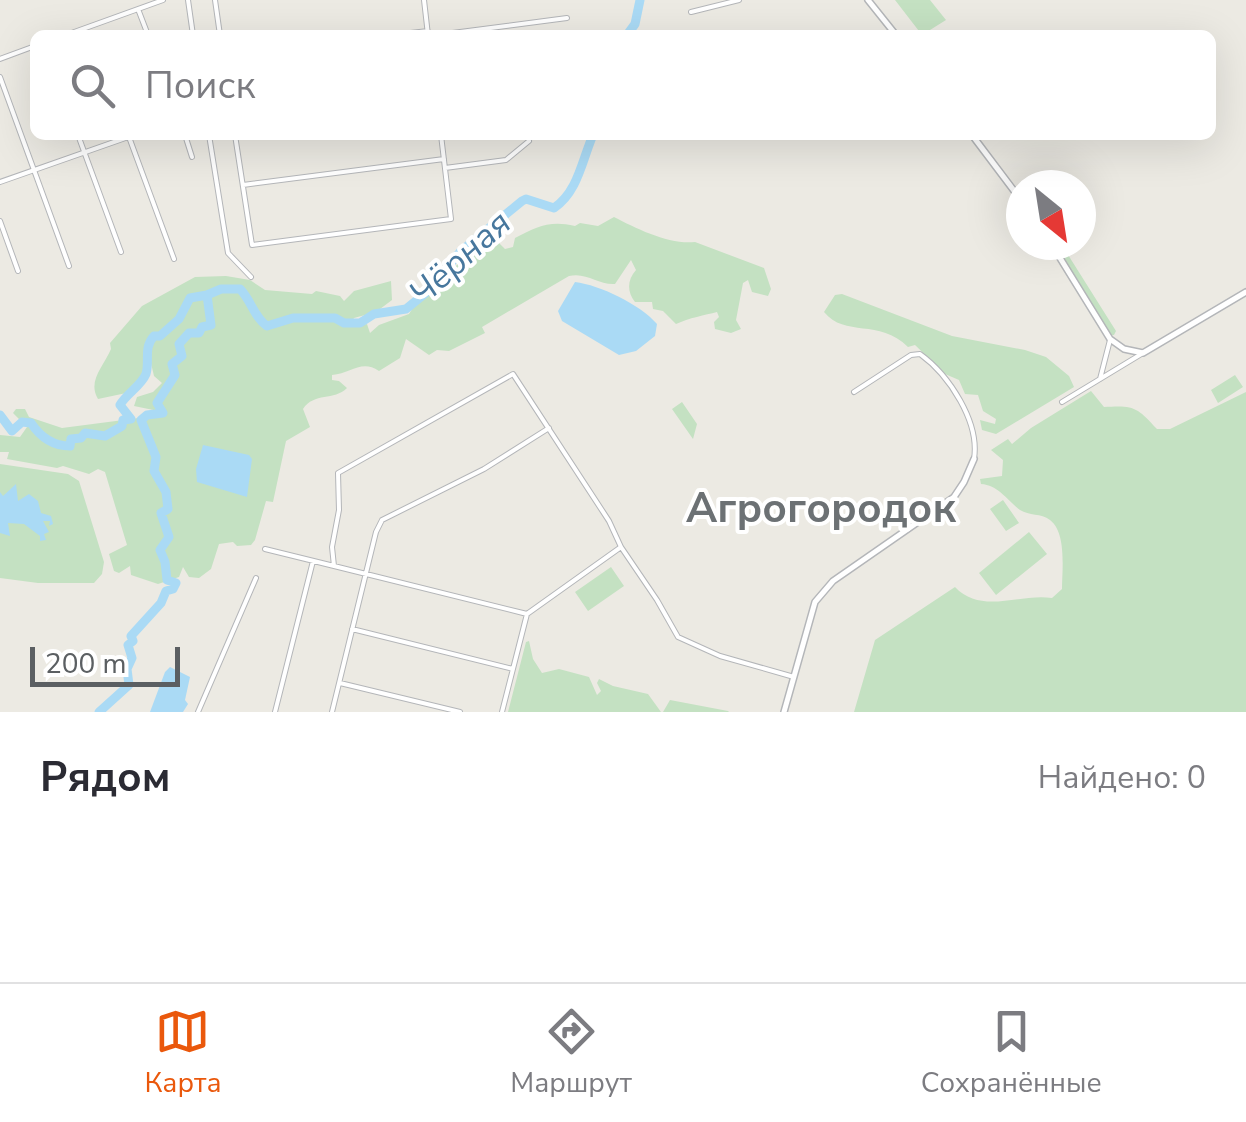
<!DOCTYPE html>
<html lang="ru">
<head>
<meta charset="utf-8">
<style>
  :root { --surface:#fff; --page:#f7f7f7; --text:#2b2b33; --muted:#7c7c81; --line:#e1e1e2; --accent:#ea580c }
  body { margin:0; font-family:"Nunito Sans",sans-serif; background:var(--page); color:var(--text) }
  .compass { position:absolute; left:1006px; top:170px; width:90px; height:90px; border-radius:50%; background:var(--surface); box-shadow:0 10px 40px #0002; rotate:150deg }
  .scale { position:absolute; left:30px; bottom:25px; width:150px; box-sizing:border-box; padding-left:10px; border:5px solid #5b5f62; border-top:0; font-size:28px; line-height:35px; white-space:nowrap; color:#5b5f62; -webkit-text-stroke:8px #fff; paint-order:stroke }
  .list { margin:0; padding:0; list-style:none }
  h2 { display:flex; justify-content:space-between; align-items:center; height:130px; margin:0; padding:0 40px; font-size:42px }
  h2 small { font-size:32px; font-weight:400; color:var(--muted) }
  .icon { flex:none; width:55px; height:55px; fill:none; stroke:currentColor; stroke-width:2; stroke-linecap:round; stroke-linejoin:round }
  .map { position:relative; flex:none; width:1246px; height:712px; overflow:hidden }
  .search { position:absolute; background:var(--surface); box-shadow:0 10px 40px #0002; left:30px; right:30px; top:30px; height:110px; display:flex; align-items:center; gap:25px; box-sizing:border-box; padding:0 35px; border-radius:15px; color:var(--muted); font-size:38px }
  .sheet { height:270px; background:var(--surface) }
  nav { display:flex; justify-content:space-around; align-items:center; box-sizing:border-box; height:140px; border-top:2px solid var(--line); background:var(--surface); font-size:28px; color:var(--muted) }
  nav a { display:grid; justify-items:center; gap:5px }
  nav .on { color:var(--accent) }
  .map>svg:first-child { display:block }
</style>
</head>
<body>
<div class="map">
<svg width="1246" height="712" viewBox="0 0 1246 712">
  <rect width="100%" height="100%" fill="#eceae3"/>
  <path fill="#c4e1c2" d="M895 0H930L946 20 922 35Z
    M614 217C637 229 670 245 695 242L764 268 771 289 768 296 752 292 748 280 743 283 736 320 741 329 731 333 715 329 714 322 719 317 717 312C705 315 689 318 676 324L663 311 653 309 652 302H635C627 292 627 280 636 270L631 260 615 284C598 285 587 272 569 276L482 327 485 333 449 351 437 350 429 355 406 339 400 358 379 371C361 359 351 374 332 375V380L339 381 347 388C334 401 314 392 303 409L310 427 286 441 273 502 266 501 255 540 251 545 237 546 233 542 219 544 211 569 199 578 189 577 183 567 179 577 158 584 131 575 130 566 119 573 114 571 109 554 127 545 105 472 98 469 89 474 63 466 57 468 7 459 9 452H0V435L20 437 27 427 13 413 16 409H25L29 417 62 428 162 415 163 412 134 406 137 397 153 392 162 383 154 376 149 355 145 362 146 374 131 392 98 399C87 381 104 366 111 349L110 343 142 306 195 277 226 276 250 280 265 290 312 294 316 291 340 296 344 301 354 291 391 281 392 300 376 312 354 318 351 323 353 327 367 324 370 333 379 325 409 314 416 303 448 277 462 258 489 248 494 236H498L499 243 505 249 513 247 515 238C537 227 549 220 575 226L580 223 598 226Z
    M1065 250 1116 331 1114 335H1111L1063 256Z
    M842 294 952 336 1025 350 1046 357 1069 376 1074 387 996 434 982 430 980 420 995 424 996 419 983 411 978 395 965 394 959 380 945 374 915 345 908 347C879 318 845 338 824 312L835 295Z
    M1235 375 1243 387 1218 403 1211 390Z
    M1091 391 1104 407C1134 405 1137 407 1157 429H1170L1246 392V712H854L875 640 955 587C981 615 1020 593 1052 598L1062 589C1062 571 1067 533 1050 520 1041 513 1029 516 1020 510 1007 500 998 485 981 484L980 479 1002 476 1003 460 991 450 1008 439 1012 444 1031 428Z
    M682 402 697 424 693 439 672 409Z
    M0 464 68 474 79 481 104 562 102 574 94 583H38L0 578Z
    M1003 500 1019 523 1006 531 990 509Z
    M1029 532 1047 554 996 595 979 573Z
    M611 567 624 586 588 611 575 592Z
    M529 641 533 659 542 673 559 669 589 677 597 695 601 691 597 683 599 679 613 686 648 694 661 712H508L526 642Z
    M670 700 728 711 729 712H663Z"/>
  <path fill="#aadaf5" d="M575 282C600 285 641 305 657 324L655 336 636 351 619 355 562 321 558 311Z
    M203 445 249 455 252 459 247 497 197 482 196 469Z
    M16 484 18 501 29 494 38 501 41 513 51 516 53 524 49 526 50 521H43L49 532 44 534 46 540 40 541V536L24 524 8 523 10 536 0 533V492L3 496Z
    M170 667 190 677 185 700 188 704 183 712H150L165 672Z"/>
  <g fill="none" stroke-linecap="round" stroke-linejoin="round">
    <path stroke="#aadaf5" stroke-width="9" d="M627 35 635 24 640 0
      M0 415 12 431 22 422 31 423C41 438 53 446 70 446L71 439 81 438 85 433 105 436 122 426 123 420 131 419
      M131 419 120 405C126 394 141 386 146 374 150 361 143 348 154 336H160L179 319 190 298 207 295
      M99 712 129 685 127 669 132 658 128 645 133 641 131 636 161 603 166 591 173 589 176 583 167 580 165 562 160 550 169 537 161 513 168 509 166 492 154 471 156 457 141 420 147 415 163 413 157 403 175 375 172 364 182 356 179 344 189 333H199L202 327 211 325 207 295 221 289H240C251 300 254 317 267 326L293 318H335L344 323H360L374 314 406 309 428 291 460 252 522 201 526 199 554 208C578 192 582 160 593 135"/>
    <defs>
      <path id="minor" d="M188 0 193 35
        M215 0 220 35
        M424 0 428 35
        M138 9 148 35
        M691 12 739 0
        M66 35 163 0
        M393 35 428 31
        M437 35 567 18
        M0 59 35 46
        M0 77 69 266
        M78 135 121 252
        M185 135 192 157
        M209 135 228 253 251 277
        M235 135 252 245 451 219 441 135
        M129 137 174 259
        M445 168 506 160 529 141
        M0 182 134 135
        M243 185 444 159
        M0 221 18 271
        M1100 379 1110 340
        M854 392 911 355 920 354C949 375 980 422 974 459
        M1062 402 1143 353
        M265 549 334 566 332 547 339 510 338 473 513 374 609 521 621 547 657 600 678 637 720 656 794 677
        M334 566 527 614
        M527 614 621 547
        M352 629 513 669
        M340 683 460 712
        M198 712 256 578
        M275 712 313 561
        M332 712 376 532 382 520 484 469 549 428
        M502 712 527 614"/>
      <path id="tertiary" d="M868 0 896 35
        M972 135 1021 200
        M1052 245 1110 339 1124 349 1143 353 1246 292
        M784 712 815 602 833 581 954 497 964 482 974 459"/>
    </defs>
    <use href="#minor" stroke="#b4b6b9" stroke-width="6"/>
    <use href="#tertiary" stroke="#b4b6b9" stroke-width="8"/>
    <use href="#minor" stroke="#fff" stroke-width="4"/>
    <use href="#tertiary" stroke="#fff" stroke-width="5"/>
  </g>
  <g text-anchor="middle" dominant-baseline="central" stroke-width="8" stroke-linejoin="round" paint-order="stroke">
    <g font-size="35" font-style="italic" fill="#47779d" stroke="#fff">
      <text transform="translate(460 258) rotate(-42)">Чёрная</text>
    </g>
    <g font-size="42" font-weight="bold" fill="#6c7174" stroke="#fff">
      <text x="821" y="508">Агрогородок</text>
    </g>
  </g>
</svg>
<svg class="compass" viewBox="-18 -18 36 36"><path d="M0-13l5 13h-10z" fill="#e53935"/><path d="M0 13l5-13h-10z" fill="#7c7c81"/></svg>
<div class="scale">200 m</div>
<div class="search"><svg class="icon" aria-label="search" viewBox="0 0 24 24"><circle cx="10" cy="10" r="6"/><path d="M15 15l6 6"/></svg>Поиск</div>
</div>
<section class="sheet">
<h2>Рядом<small>Найдено: 0</small></h2>
<ul class="list">
</ul>
</section>
<nav>
<a class="on"><svg class="icon" aria-label="map" viewBox="0 0 24 24"><path d="M3 6l6-2 6 2 6-2v14l-6 2-6-2-6 2zM9 4v14M15 6v14"/></svg>Карта</a>
<a><svg class="icon" aria-label="directions" viewBox="0 0 24 24"><path d="M12 3l9 9-9 9-9-9zM9 14v-3h6M13 9l2 2-2 2"/></svg>Маршрут</a>
<a><svg class="icon" aria-label="saved" viewBox="0 0 24 24"><path d="M7 4h10v16l-5-4-5 4z"/></svg>Сохранённые</a>
</nav>
</body>
</html>
